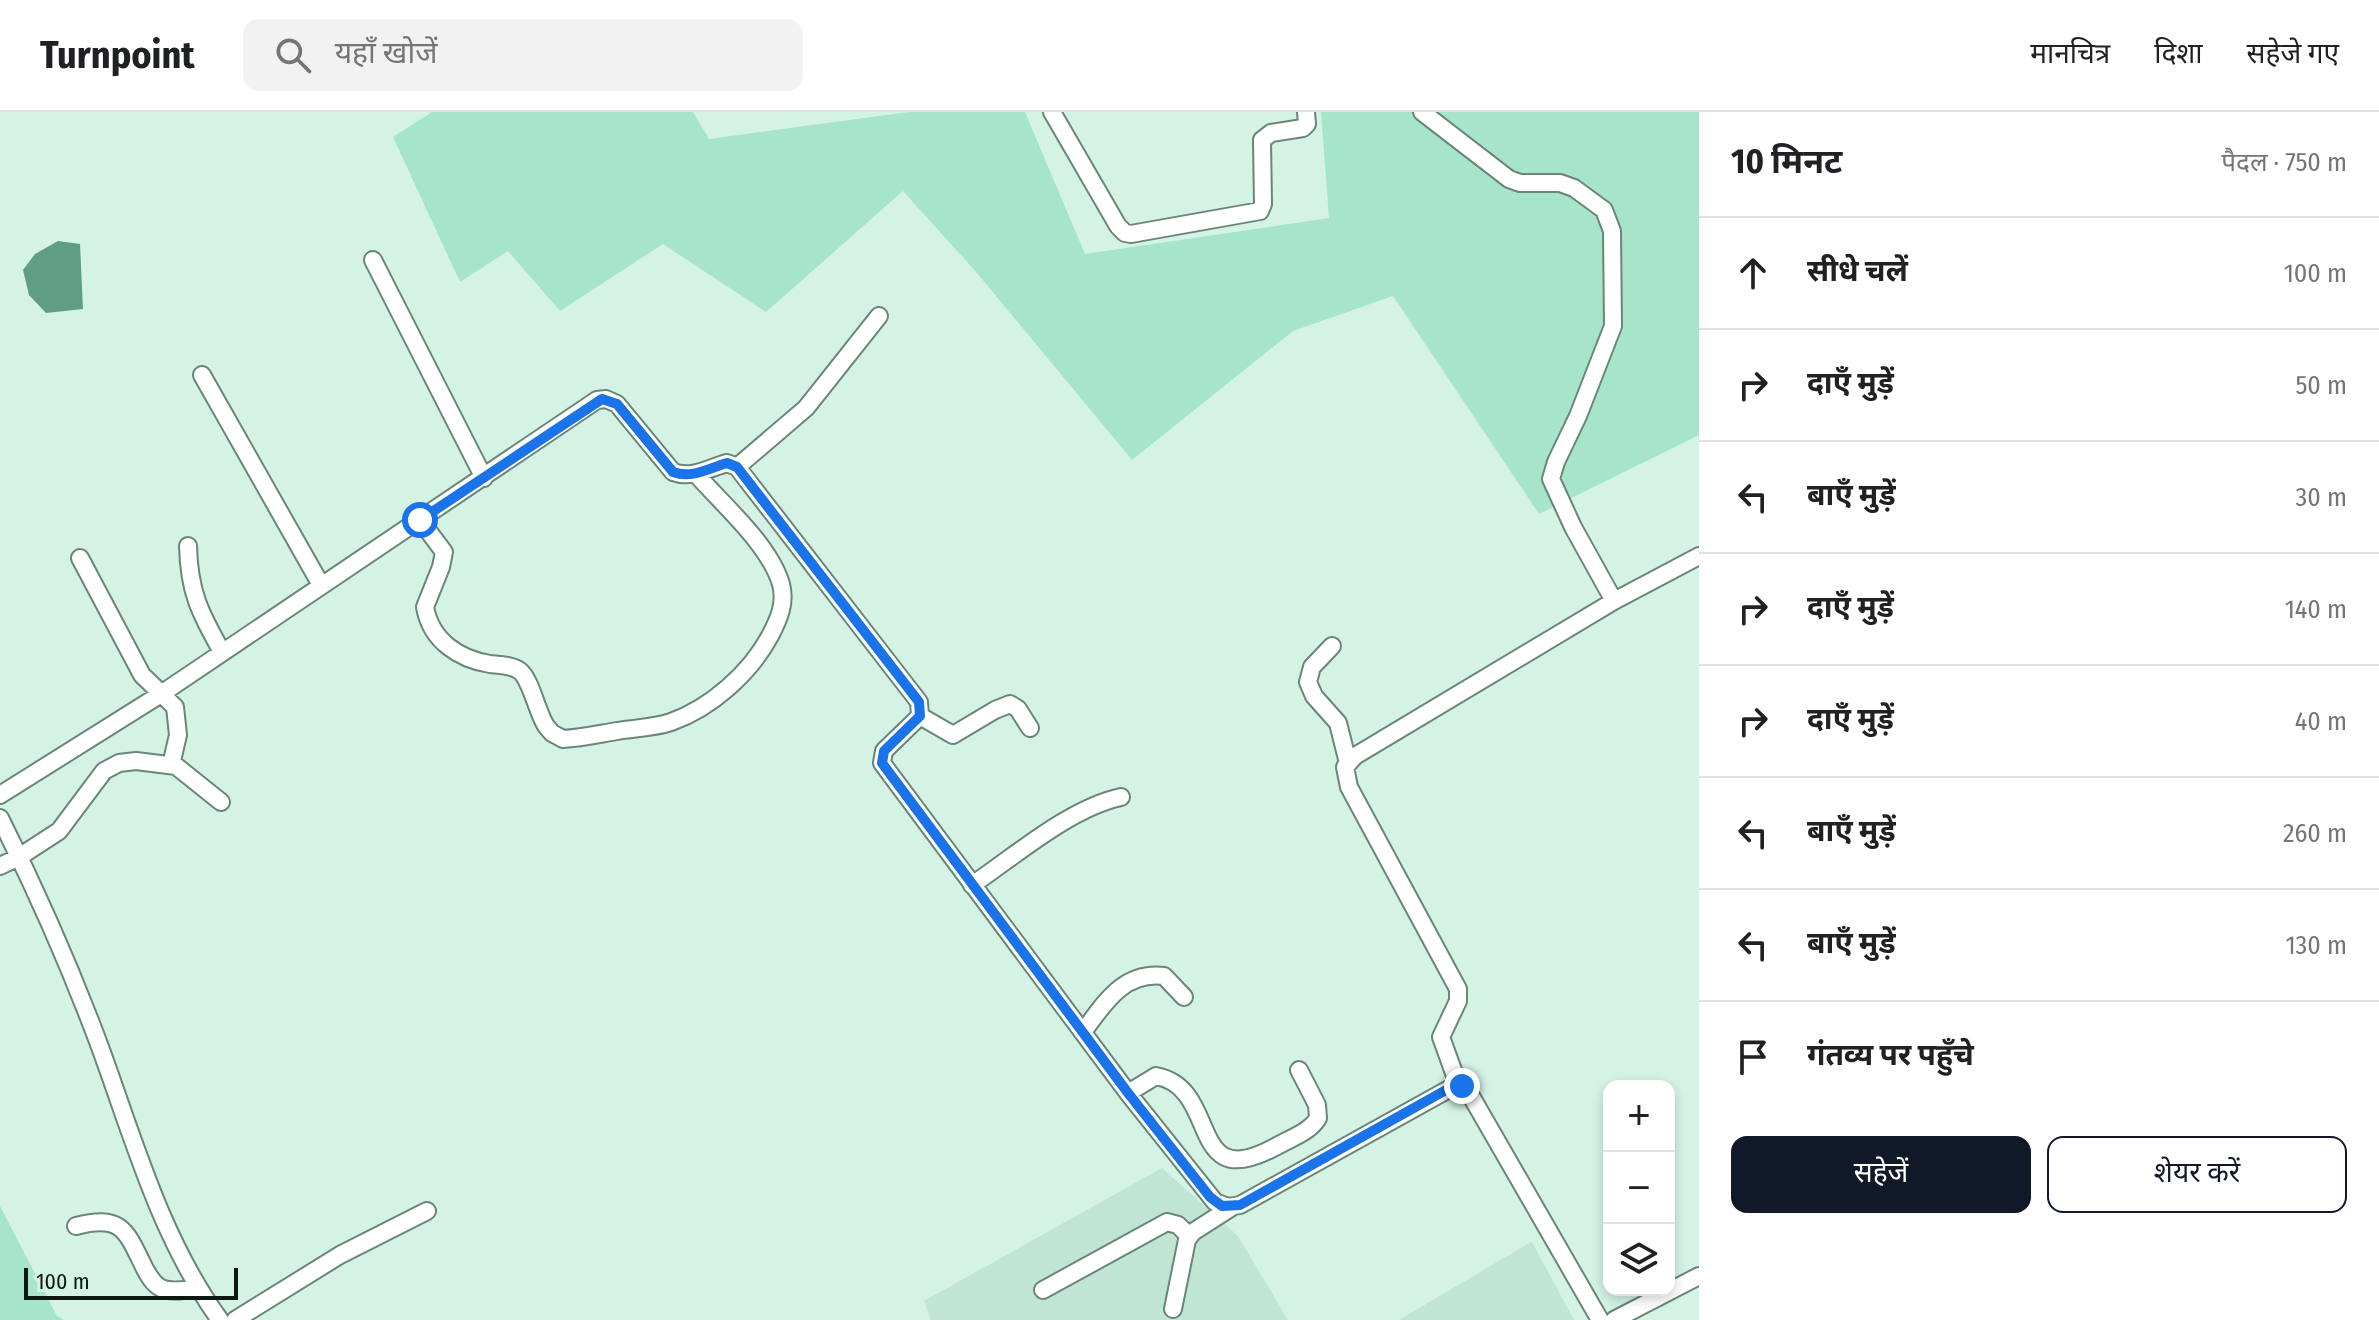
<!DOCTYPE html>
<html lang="hi">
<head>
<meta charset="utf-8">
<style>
  :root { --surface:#fff; --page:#f2f2f2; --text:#202124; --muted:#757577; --line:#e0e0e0; --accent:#111827 }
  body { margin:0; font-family:"Fira Sans Condensed","Noto Sans Devanagari",sans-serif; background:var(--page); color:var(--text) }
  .controls { position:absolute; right:24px; bottom:24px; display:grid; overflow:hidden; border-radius:16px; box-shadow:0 4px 12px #0003 }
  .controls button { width:72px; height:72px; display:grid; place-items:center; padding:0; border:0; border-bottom:2px solid var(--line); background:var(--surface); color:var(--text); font:40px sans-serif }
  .scale { position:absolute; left:24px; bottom:20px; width:214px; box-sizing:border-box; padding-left:8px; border:4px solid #0c1713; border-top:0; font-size:22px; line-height:28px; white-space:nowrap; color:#0c1713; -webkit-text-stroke:6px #d4f3e5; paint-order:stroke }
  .stop { position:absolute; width:24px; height:24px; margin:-18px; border:6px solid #1a73e8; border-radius:50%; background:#fff }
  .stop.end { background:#1a73e8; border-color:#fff; box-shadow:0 2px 8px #0008 }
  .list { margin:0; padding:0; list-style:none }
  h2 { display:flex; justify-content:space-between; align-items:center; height:104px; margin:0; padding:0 32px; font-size:34px }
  h2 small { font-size:26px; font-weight:400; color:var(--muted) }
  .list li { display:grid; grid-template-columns:52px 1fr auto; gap:24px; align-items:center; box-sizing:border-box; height:112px; padding:0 32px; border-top:2px solid var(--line) }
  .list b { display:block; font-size:30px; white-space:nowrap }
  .list em { font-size:26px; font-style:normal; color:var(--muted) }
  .actions { display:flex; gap:16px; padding:24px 32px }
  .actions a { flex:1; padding:18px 0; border:2px solid var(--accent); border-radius:16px; text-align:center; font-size:28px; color:var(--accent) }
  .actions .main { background:var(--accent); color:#fff }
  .icon { flex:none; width:44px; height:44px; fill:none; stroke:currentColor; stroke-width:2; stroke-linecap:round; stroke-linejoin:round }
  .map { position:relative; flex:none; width:1699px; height:1208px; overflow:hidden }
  header { display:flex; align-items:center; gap:48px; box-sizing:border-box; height:112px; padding:0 40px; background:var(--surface); border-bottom:2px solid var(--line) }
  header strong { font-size:38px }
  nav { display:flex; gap:44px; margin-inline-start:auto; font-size:28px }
  .search { width:560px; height:72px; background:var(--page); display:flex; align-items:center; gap:20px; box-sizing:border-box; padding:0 28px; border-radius:16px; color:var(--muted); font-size:30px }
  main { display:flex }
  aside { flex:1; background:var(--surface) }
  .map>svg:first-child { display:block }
</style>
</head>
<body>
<header>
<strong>Turnpoint</strong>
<div class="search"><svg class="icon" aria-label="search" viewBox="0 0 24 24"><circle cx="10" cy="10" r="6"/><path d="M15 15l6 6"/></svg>यहाँ खोजें</div>
<nav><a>मानचित्र</a><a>दिशा</a><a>सहेजे गए</a></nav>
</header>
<main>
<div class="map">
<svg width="1699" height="1208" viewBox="0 0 1699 1208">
  <rect width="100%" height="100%" fill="#d4f3e5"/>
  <path fill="#c0e5d5" d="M1162 1056 1238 1124 1288 1208H931L924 1189Z
    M1532 1130 1574 1208H1399L1531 1130Z"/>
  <path fill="#a6e5ca" d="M432 0H693L709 27 909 0H1025L1085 142 1329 106 1321 0H1699V323L1539 402 1393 184 1293 219 1132 348 977 161 903 79 766 200 663 132 560 199 508 139 460 170 393 25Z
    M0 1094 57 1204 64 1208H0Z"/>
  <path fill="#5f9e84" d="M58 129 80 132 83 197 46 201 29 183 23 158 35 142Z"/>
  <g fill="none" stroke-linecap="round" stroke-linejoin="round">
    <defs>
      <path id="minor" d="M1052 0 1118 114 1125 121 1131 122 1260 99 1263 92 1262 28 1271 21 1303 16 1307 12 1306 0
        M1422 0 1509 67 1520 71H1560L1574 76 1604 98 1612 119 1613 214 1578 304 1556 350 1551 367 1573 415 1614 489
        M373 148 484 366
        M202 263 321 473
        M737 355 806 296 879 204
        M420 408 444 440 441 455 425 495C431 529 459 547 490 552 499 553 512 553 520 559 531 568 537 600 546 614L552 621 563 627C581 626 599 622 617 619 634 616 654 616 671 610 711 596 750 561 770 524 779 507 786 491 781 472 769 432 723 393 696 362
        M188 434C189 480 200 501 222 540
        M80 446 142 563 175 595 178 623 171 653
        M1332 534 1312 555 1308 570 1314 584 1338 611 1348 651
        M920 604 953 623 995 598 1010 592 1018 597 1030 616
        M0 683 161 582 597 288 606 287 617 292 673 360C692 367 709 356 727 351L737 355 919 590 920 604 884 639 882 651 1128 981 1215 1090 1228 1095 1240 1093 1458 972 1471 984 1600 1208
        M0 706C37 780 71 857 100 935 134 1028 161 1127 220 1208
        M0 754 19 745 59 719 104 659 119 651 136 649 176 654 221 690
        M972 773C1015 744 1070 696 1121 685
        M1083 920C1104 892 1123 859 1164 864L1184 885
        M1458 972 1441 925 1458 889V877L1349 675 1345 655 1355 644 1614 489 1699 444
        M1128 981 1156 964C1222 976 1185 1085 1277 1034 1291 1026 1310 1020 1318 1006L1317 993 1299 958
        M76 1114C123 1102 126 1119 145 1157 149 1164 153 1172 161 1176 171 1181 187 1177 198 1177
        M1043 1178 1167 1110 1178 1113 1189 1124
        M1173 1197 1187 1128 1193 1120 1232 1095
        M235 1208 340 1143 427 1099
        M1614 1208 1699 1164"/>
    </defs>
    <use href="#minor" stroke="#6a8679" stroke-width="20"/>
    <use href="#minor" stroke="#fff" stroke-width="16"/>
  </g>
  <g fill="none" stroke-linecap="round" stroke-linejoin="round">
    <path stroke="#1a73e8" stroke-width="10" d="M420 408 602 287 617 292 673 360C692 367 709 356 727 351L737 355 919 590 920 604 884 639 882 651 1128 981 1210 1085 1222 1094 1240 1093 1455 973 1462 974"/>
  </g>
</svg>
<div class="controls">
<button>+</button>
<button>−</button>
<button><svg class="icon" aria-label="layers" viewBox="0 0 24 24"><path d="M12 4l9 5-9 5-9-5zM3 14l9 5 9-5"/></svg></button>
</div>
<div class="scale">100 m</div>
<div class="stop" style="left:420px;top:408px"></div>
<div class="stop end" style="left:1462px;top:974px"></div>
</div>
<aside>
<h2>10 मिनट<small>पैदल · 750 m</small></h2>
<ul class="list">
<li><svg class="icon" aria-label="ahead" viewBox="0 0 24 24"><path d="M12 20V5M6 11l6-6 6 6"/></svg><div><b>सीधे चलें</b></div><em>100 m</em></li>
<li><svg class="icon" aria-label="right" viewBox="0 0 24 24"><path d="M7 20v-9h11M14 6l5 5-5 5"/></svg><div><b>दाएँ मुड़ें</b></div><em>50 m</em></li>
<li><svg class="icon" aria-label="left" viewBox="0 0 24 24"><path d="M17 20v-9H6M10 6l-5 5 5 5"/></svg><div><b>बाएँ मुड़ें</b></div><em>30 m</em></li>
<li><svg class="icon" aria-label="right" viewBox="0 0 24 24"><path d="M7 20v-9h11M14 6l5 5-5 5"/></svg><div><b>दाएँ मुड़ें</b></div><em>140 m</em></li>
<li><svg class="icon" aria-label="right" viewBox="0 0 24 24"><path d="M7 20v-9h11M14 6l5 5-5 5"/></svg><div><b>दाएँ मुड़ें</b></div><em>40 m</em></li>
<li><svg class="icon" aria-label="left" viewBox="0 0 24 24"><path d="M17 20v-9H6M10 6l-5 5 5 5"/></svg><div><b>बाएँ मुड़ें</b></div><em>260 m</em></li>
<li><svg class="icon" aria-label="left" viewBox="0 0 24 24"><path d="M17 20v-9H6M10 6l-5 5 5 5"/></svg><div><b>बाएँ मुड़ें</b></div><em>130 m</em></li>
<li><svg class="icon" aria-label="arrive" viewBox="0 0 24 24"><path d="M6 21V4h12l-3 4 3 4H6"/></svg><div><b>गंतव्य पर पहुँचे</b></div></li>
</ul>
<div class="actions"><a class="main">सहेजें</a><a>शेयर करें</a></div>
</aside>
</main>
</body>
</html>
